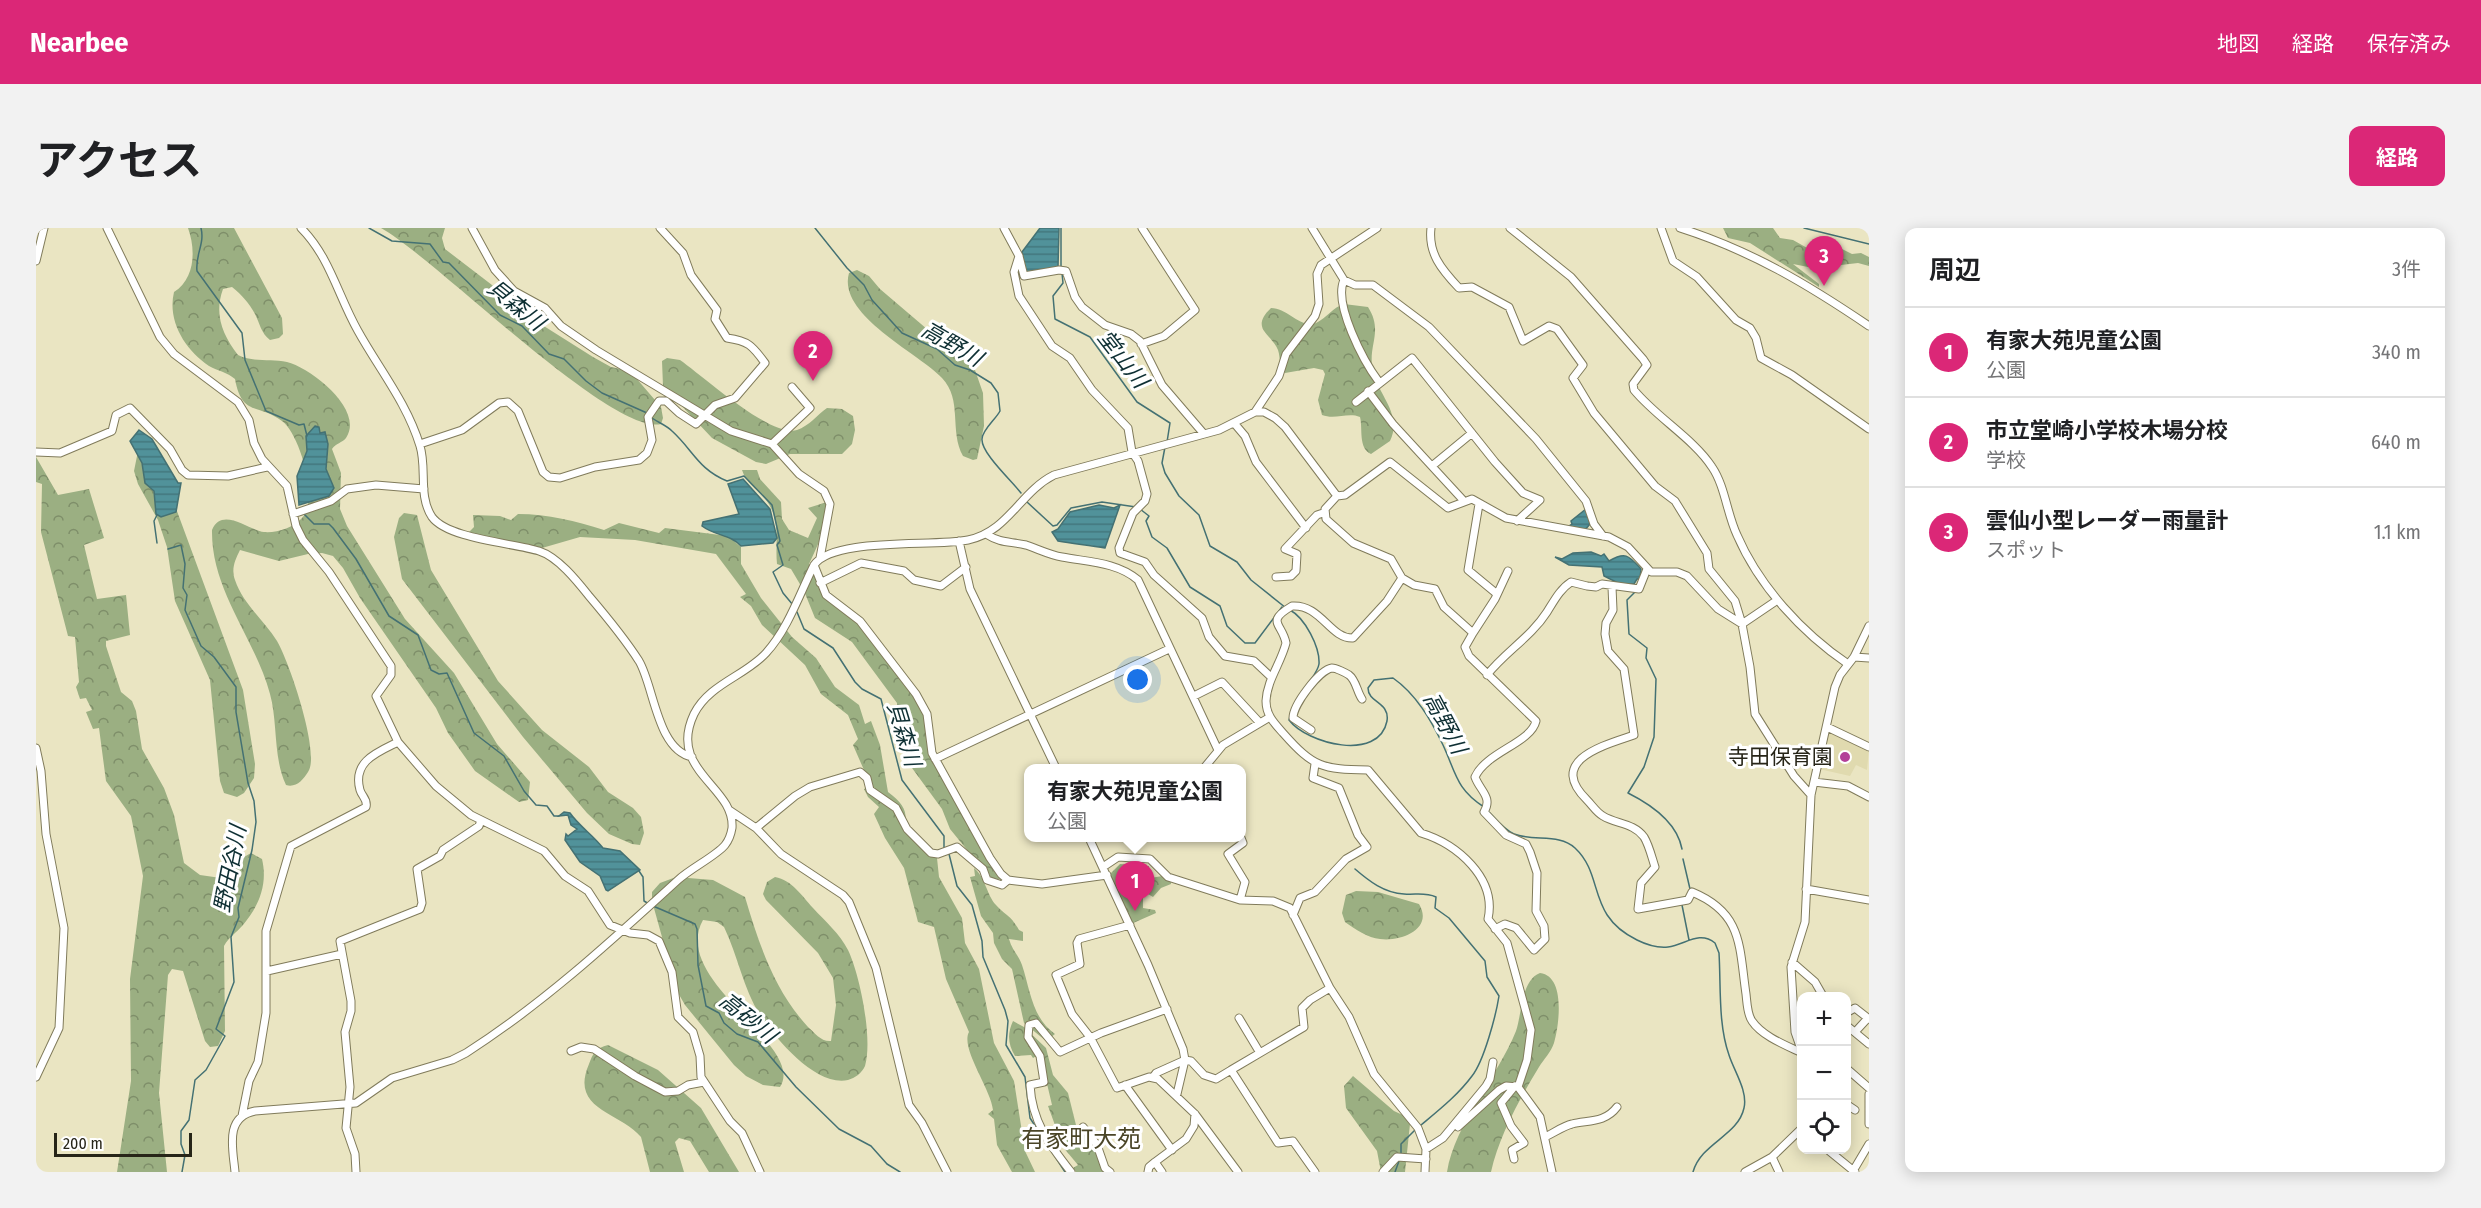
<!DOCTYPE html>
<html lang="ja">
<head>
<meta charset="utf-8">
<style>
  :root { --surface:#fff; --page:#f2f2f2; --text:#202124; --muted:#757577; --line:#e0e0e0; --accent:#db2777 }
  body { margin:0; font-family:"Fira Sans Condensed","Noto Sans JP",sans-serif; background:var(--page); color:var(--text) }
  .controls { position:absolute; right:18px; bottom:18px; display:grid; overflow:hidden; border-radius:12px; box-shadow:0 3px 15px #0003 }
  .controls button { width:54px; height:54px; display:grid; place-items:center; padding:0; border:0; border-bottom:2px solid var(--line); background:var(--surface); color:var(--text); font:30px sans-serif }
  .scale { position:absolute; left:18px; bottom:15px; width:138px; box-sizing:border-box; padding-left:6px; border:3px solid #272518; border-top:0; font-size:16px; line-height:21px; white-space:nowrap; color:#272518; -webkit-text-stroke:4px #fff; paint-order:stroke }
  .you { position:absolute; left:1102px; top:452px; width:21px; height:21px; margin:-15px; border:4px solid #fff; border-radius:50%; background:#1a73e8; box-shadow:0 0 0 9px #1a73e833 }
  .badge { display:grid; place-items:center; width:39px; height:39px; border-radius:50%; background:var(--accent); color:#fff; font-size:20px; font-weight:700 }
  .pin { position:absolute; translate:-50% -50px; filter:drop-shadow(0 2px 3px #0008) }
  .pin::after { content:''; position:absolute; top:32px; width:21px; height:18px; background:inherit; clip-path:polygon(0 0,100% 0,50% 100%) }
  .popup { position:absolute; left:988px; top:536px; width:222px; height:78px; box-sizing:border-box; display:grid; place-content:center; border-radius:12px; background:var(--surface); filter:drop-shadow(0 2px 4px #0005); font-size:20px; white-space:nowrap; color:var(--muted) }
  .popup b { font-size:22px; color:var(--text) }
  .popup::after { content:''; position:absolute; left:50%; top:100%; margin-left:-12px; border:12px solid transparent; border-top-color:var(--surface) }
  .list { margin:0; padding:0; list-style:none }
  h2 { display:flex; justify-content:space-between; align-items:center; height:78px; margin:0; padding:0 24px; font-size:26px }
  h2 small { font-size:20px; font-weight:400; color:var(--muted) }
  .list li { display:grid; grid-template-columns:39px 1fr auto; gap:18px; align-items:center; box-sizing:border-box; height:90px; padding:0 24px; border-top:2px solid var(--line) }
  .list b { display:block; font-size:22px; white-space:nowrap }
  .list p { margin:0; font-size:20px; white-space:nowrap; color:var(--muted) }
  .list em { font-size:20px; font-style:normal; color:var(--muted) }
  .icon { flex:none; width:33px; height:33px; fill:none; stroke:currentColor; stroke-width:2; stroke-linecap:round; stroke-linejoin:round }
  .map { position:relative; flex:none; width:1833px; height:944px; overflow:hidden; border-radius:12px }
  header { display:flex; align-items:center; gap:36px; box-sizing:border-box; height:84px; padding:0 30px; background:var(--accent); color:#fff }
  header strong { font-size:28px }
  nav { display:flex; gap:33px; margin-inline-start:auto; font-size:21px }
  .intro { display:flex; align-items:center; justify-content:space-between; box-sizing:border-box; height:144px; padding:0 36px }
  h1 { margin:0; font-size:42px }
  .button { padding:15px 27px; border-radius:12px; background:var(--accent); color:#fff; font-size:21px; font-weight:700 }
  main { display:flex; gap:36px; padding:0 36px }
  aside { flex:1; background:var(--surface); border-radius:12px; box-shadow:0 3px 15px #0003 }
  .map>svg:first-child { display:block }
</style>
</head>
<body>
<header>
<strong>Nearbee</strong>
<nav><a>地図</a><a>経路</a><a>保存済み</a></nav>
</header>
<div class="intro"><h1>アクセス</h1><a class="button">経路</a></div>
<main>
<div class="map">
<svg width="1833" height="944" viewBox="0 0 1833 944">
  <defs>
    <pattern id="forest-crowns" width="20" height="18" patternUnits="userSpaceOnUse" patternTransform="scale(1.5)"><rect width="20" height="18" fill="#9baf82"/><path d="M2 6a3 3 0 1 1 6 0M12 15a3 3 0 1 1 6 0" fill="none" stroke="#7e8e69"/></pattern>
    <pattern id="water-rules" width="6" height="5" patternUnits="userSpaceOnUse" patternTransform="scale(1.5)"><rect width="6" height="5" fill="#51929a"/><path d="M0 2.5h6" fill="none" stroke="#43777d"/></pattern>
  </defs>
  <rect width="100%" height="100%" fill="#eae5c2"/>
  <path fill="#e0daaf" d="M1792 502 1833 521 1831 542 1820 537 1814 548 1783 541Z"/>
  <path fill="url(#forest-crowns)" d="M152 0H198L246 90 247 106 243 110 234 112C225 105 224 96 219 86 213 75 206 67 196 59L187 61C178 86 186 106 202 127 218 135 235 130 251 134 275 140 329 182 310 210 306 215 300 215 296 221L305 245 304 281 311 298 369 391 418 445 461 516 494 554 492 572 483 574 439 543 412 505 400 480 324 370 307 340 297 328 286 325 272 326 243 333 204 322C199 332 195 341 199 352 207 376 228 392 241 413 253 433 285 526 272 544 267 552 260 560 250 557 237 530 242 495 234 466 219 410 175 363 176 302 186 278 214 303 228 304 241 305 257 300 266 290 283 273 264 206 246 193 222 175 206 189 199 151 191 144 182 143 173 138 149 122 131 93 138 64 159 51 160 22 152 0Z
    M345 0H409L406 10 409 21 456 57 484 83 557 129 575 139 594 143 625 179 627 190 625 196C576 208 399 30 345 0Z
    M1687 0H1737L1744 10 1757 12 1773 21 1800 18 1816 26 1825 25 1833 29V38L1822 35 1805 37 1795 33 1787 42 1757 36 1783 56V59L1714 15 1692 10Z
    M821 42 833 48 844 61 939 142 947 165 948 198 941 231 937 232 927 228C913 203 927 172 906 150 881 124 801 87 813 45Z
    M1308 76 1332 79C1348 104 1331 118 1337 143 1342 167 1367 186 1354 213L1335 226C1322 220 1327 201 1324 189 1312 184 1299 192 1286 187L1282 172 1289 146 1287 142 1278 140 1249 145C1242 138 1245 131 1242 122 1236 106 1213 101 1235 80 1252 80 1264 101 1280 95 1291 90 1297 79 1308 76Z
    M631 130 644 132C667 148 735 210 761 202 773 198 781 187 791 180L806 181 817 188 819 202 816 216 806 226H754L730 236 720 234 676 210 627 158 626 133Z
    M102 223 138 275 207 462 219 536 218 550 208 565 201 569 188 565 184 553 174 452 139 373 131 319 122 292 102 256 98 243Z
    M0 229 22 267 53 261 68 310 48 317 61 371 90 367 94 407 70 413V418L85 464 96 473 100 483 106 521 128 560 138 587 148 635 164 647 185 650 201 633 215 625 226 631C232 656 223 678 207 697 200 705 193 709 188 718L189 803 182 818 174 819 169 813 147 743 136 741 132 747 123 865 131 944H81L95 853 94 751 107 648 95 588 70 553 63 500 57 501 50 484 56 482 50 470 44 471 40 459 43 454 39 409 32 408 5 304 6 256 0 254Z
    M706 242H721L724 251 745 274 746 291 753 302 772 310 781 290 772 280 791 274C792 296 782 317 773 336L788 369 822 393 872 459 889 487 893 525 968 652 955 650 950 639 936 628 914 601 906 581 876 540 875 515 861 480V475L816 414 779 390 768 363 755 341 741 336C739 317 744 299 735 280 728 265 711 258 706 242Z
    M368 285 381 287 395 342 462 453 506 502 553 539 572 564 597 580 605 589 608 605 604 617 596 616 573 606 551 585 487 509 366 351 358 309 363 290Z
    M482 286C512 286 540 293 568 302L583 295 623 305 629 300 692 308 705 319V336L725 370 756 409 780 430 799 459 823 477 829 496 835 493 844 517 852 564C868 576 872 583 869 603L901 630 903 649 926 690 929 715 943 741 958 815 978 853 989 923 999 944H976L961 917 958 891 952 886 957 882C955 861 924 820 933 804L910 751 898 699 882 694 868 640 849 610 838 586 843 579 832 569 828 561 835 558 817 517 822 511 812 487 785 466 769 437 726 397 715 378 704 369 710 366 680 326 599 312 544 309 506 320 432 305 438 299 437 287 464 288 475 292Z
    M1084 636 1113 638V641L1106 644 1109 651 1126 648 1135 653V656L1125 660 1117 669 1112 666 1107 668V680L1119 682 1120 685 1095 696 1072 648Z
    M938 640C950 650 950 666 960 677 971 689 974 686 983 702L987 704V713L973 711C976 722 983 728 986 737 994 761 996 790 1019 806L1010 813 988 795 976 741 966 731 958 715 957 705 945 688 934 649 939 648Z
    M640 649 677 652 709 669C723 716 738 762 772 799 779 805 785 814 795 813L800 777 797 750 782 725 730 672 727 666 731 654 739 649C756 652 766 668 777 680 789 693 804 706 812 722 824 747 837 811 829 838 826 845 819 850 812 852 780 859 740 811 724 787 707 760 702 728 688 699L681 694 667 692C633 753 771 817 744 859L727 857 710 848 698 837 649 777 641 763 616 673V664L624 655Z
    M1320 663 1342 664 1383 676C1398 701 1365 714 1344 711 1332 710 1319 701 1309 694L1306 685 1310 667Z
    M1504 745C1530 748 1523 798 1518 815 1515 824 1508 831 1503 839 1484 870 1463 908 1455 944H1411C1419 895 1462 848 1480 803 1486 786 1485 752 1504 745Z
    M977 793 988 799 1010 820 1017 847 1032 865 1040 897 1060 920 1069 944H1040L1037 940 1042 937 1027 919 1012 878 1016 877 1004 826 997 830 995 827 979 828C972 816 971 806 977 793Z
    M572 817 622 842 665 880 703 944H673L654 913 643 910 639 914 648 944H614L605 909C584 884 533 882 553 836 557 825 560 820 572 817Z
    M1317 848 1358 883 1371 889 1374 896 1369 944H1345L1341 923 1310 880 1308 858Z"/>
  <path fill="url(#water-rules)" stroke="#447173" stroke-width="1.5" d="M1004 0H1023L1022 39 990 46 986 24Z
    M279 198 283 199 284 205 289 204 292 216 290 241 298 260 293 268 263 277 261 248 271 223 270 208Z
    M103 202 116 211 142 255H145L140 284 125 289 120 286 118 263 109 255 106 235 94 213Z
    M707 251 734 281 741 310 737 315 705 318C694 306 679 308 666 298L667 294 703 286 692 256Z
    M1063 277 1078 280 1084 277 1069 320C1054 317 1038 316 1022 313L1016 304 1022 301 1034 284Z
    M1550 281 1554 296 1549 302 1533 298 1536 296 1535 293Z
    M1555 324 1565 328 1568 326 1573 333C1590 323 1593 328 1605 341L1604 351H1601L1598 356H1584L1568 348 1566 339 1533 337 1519 329 1526 331 1537 325Z
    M528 584 534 585C543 598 557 607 567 620L584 623 604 642 572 663 570 662 564 648 544 634 529 612 530 606 532 608 541 601 535 597 532 587 523 588Z"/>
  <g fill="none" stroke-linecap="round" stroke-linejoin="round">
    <path stroke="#447173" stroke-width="1.5" d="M165 0C169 16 159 27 161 43L206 105 209 132 230 183 263 197 268 196 271 208
      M333 0 356 13 394 16 407 34 413 35 464 87 486 98 513 126 528 131 550 153 566 165 611 185
      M779 0 811 40 828 57 836 72 866 105 901 121 919 137 934 142 955 155 962 165 964 183C960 191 946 202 946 211 945 225 976 253 985 265
      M1025 0V40
      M1768 0 1833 16
      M1026 45 1027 55 1017 68 1019 91 1054 109 1101 174 1134 195 1131 214
      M616 190C623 195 630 197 636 203 657 222 662 241 691 253L708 248 736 277 744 313 741 317 747 337 737 344 747 365 757 377
      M1129 219 1126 235 1129 245 1143 268 1163 287 1174 318 1201 334 1215 352 1250 380
      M991 274 1017 298 1021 297 1035 280 1066 274 1100 279
      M1104 281 1113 288 1110 293 1116 309 1131 320 1154 359 1184 378 1191 398 1209 415H1219L1246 379
      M268 286 278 296H293L297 300 320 331 353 388 382 407 395 442 403 446 411 445 438 505 468 528 488 563 500 577 511 578 518 588H523
      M121 287 118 293 121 315
      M132 321 145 317 149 336 147 360 151 367 149 382 165 418 178 429 200 459V484L212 555 218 573 220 594 216 622 202 680 203 689 195 709 198 754 180 801 189 808 170 842 159 852 153 892 145 903V916L149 927 146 944
      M1599 364 1591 372 1593 406 1611 420 1610 430 1620 451 1618 509 1608 539 1592 565C1616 577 1641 594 1646 621
      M1254 382C1269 390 1284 419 1283 436 1282 442 1278 447 1274 453
      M761 384 768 401 797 420 819 454 826 461 845 471 866 552 908 608V620
      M1258 476 1253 492C1271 516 1343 534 1351 493 1354 474 1332 475 1332 460L1338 452 1357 450C1380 466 1395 492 1407 517 1420 545 1420 561 1448 579
      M1451 582C1459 590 1468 602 1478 606 1498 614 1523 605 1539 620 1569 648 1550 687 1601 712 1611 717 1622 720 1632 719 1649 717 1663 702 1679 715L1683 725C1685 758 1682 796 1693 827 1698 843 1712 863 1708 880 1702 908 1665 915 1657 944
      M913 626 921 658 936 677 946 713 947 729 969 782 972 793 970 817 989 849 994 890 1029 944
      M1647 631 1654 661
      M1319 641C1333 653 1348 665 1368 666 1380 667 1389 664 1400 669L1399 680 1413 690 1449 733 1451 749 1463 768C1460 787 1448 833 1436 848 1422 867 1403 882 1385 897
      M603 643 607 649 608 673 613 676
      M1646 677 1653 712
      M617 678 659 696 661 701 662 737 670 778 683 785 688 795 701 806 722 814 760 859 803 901 835 918 851 936 864 944
      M1365 925V916L1379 902
      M1359 944 1363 933"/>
    <defs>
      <path id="minor" d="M71 0 124 109 138 126 202 174 213 192 218 215 226 231 251 258 260 298 267 312 293 344 355 438V447L340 468 362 514 400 558 435 587 508 623 529 648 552 663 574 697 594 705 612 707 623 713 636 744 642 789 657 804 664 828 665 849 694 893 706 905 724 944
        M265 0C294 29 302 68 322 103 343 141 371 175 384 218 391 240 382 268 396 289 412 311 478 315 503 323 522 329 541 353 553 368 570 388 589 411 603 433 618 458 621 522 656 529
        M436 0 459 42 478 63 509 80 525 98 560 122 695 203 736 216 763 246 788 263 794 276 784 330
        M968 0 983 28 988 48 1023 42 1030 43 1039 69 1046 79 1069 97 1095 106 1104 113 1126 157 1168 206
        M1276 0 1308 52 1319 57H1337L1393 99 1500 211 1550 273 1558 296 1567 308
        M1395 0C1392 25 1405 41 1423 60L1436 59 1473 79 1487 113 1513 98 1521 101 1547 137 1537 150 1558 185 1619 258 1639 273 1671 325 1673 341 1699 373 1706 396 1714 439 1719 486 1758 548 1775 567
        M1474 0 1535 49 1607 131 1611 137 1597 156 1598 162C1620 189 1658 211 1676 239 1689 258 1691 286 1701 307 1723 358 1766 405 1812 436
        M1625 0 1637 33 1661 49 1700 92 1714 100 1720 110 1725 130 1756 147 1833 201
        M1644 0C1716 23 1771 56 1833 98
        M983 28 978 44 983 68 1016 118 1034 130 1056 162 1092 200 1096 224 1102 233 1111 266 1109 273 1097 285 1083 320 1084 325 1109 334 1118 347 1166 390 1173 409 1189 428 1218 433 1235 449
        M0 33 8 0
        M1308 52C1297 76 1328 134 1343 154
        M1105 116 1128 108 1159 82 1106 0
        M1332 163 1357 196 1427 272
        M1320 174 1376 130 1459 234 1487 265 1504 272 1481 293
        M1219 184 1243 148 1250 126 1279 88 1283 76 1281 46 1285 37 1341 0
        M1198 195 1209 208 1220 234 1270 300
        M384 216 426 202 463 175 472 174 482 183 507 244 513 249 524 250 559 239 603 232 611 225 616 212 612 189 623 173H630L643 185 660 196 679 177 699 170 729 135C716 117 712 113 691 110L679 91 681 82 655 47 647 25 624 0
        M736 216 774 180 756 159
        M0 224 24 225 76 203 80 187 94 180 134 221 146 242 152 247 192 248 231 239
        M1396 238 1436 205
        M1443 276 1432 342 1461 366
        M257 286 295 273 311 261 340 257 388 261
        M950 306C966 316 973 313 990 317 1002 321 1014 327 1026 329 1052 334 1081 334 1102 352L1182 522
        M923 313 934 361 1020 540
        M778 337 790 367 824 393 880 466 891 486 896 525 954 630 965 646 972 652 1006 656 1071 647
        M1240 349 1255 348 1260 343 1261 326 1249 321 1281 287 1287 285
        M1366 350 1351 373 1317 410C1294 411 1285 376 1256 378 1229 394 1246 395 1250 415 1245 435 1231 452 1230 473 1230 487 1238 495 1247 505 1278 540 1286 541 1332 542L1385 605C1421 616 1461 650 1452 691L1471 715 1495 802 1491 832 1482 859 1504 889 1516 944
        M784 355 825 335 868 343 878 352 905 358 930 339
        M1576 359 1577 382 1570 395 1569 406 1572 423 1588 441 1598 507C1569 517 1510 532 1551 572 1556 577 1561 585 1567 588 1580 596 1598 595 1608 609 1613 617 1616 630 1619 639L1605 655 1602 681 1652 672 1656 664C1707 685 1703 718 1710 766 1711 774 1711 786 1716 793 1726 808 1749 817 1766 825
        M1706 396 1740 373
        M1437 405 1459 371 1472 343
        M1818 429 1833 430
        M1451 447C1469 424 1495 409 1511 384 1518 373 1524 361 1535 354L1551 358 1560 359 1566 356 1603 361 1611 341
        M1158 468 1186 454 1224 495
        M1791 499 1833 519
        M1275 502 1257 490C1257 477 1283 442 1296 440 1300 440 1310 445 1313 447 1320 452 1321 464 1326 471
        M0 520 5 543 10 606 28 700 23 800 0 849
        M899 531 1133 421
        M1168 540 1187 517 1234 489
        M1778 554 1812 558 1833 569
        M693 582 720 600 745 626 807 667 813 674 840 740 873 877 886 895 911 944
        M720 600 759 568 774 559 824 544 831 550 834 562 860 580 871 601 895 625 902 626 921 619 947 641 951 652 966 657 972 652
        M1053 610 1112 737 1147 821 1149 832 1141 866
        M1067 639 1082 629 1114 631 1132 649 1204 672 1237 673 1254 680 1294 760 1313 789 1338 846 1382 900 1390 921 1389 944
        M1770 661 1833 672
        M1204 672 1209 654 1192 626 1207 615 1205 610
        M1257 687 1264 670 1279 664 1310 631 1331 619 1322 607 1303 560 1277 550 1279 536
        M1094 697 1043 711 1041 715 1044 736 1020 747 1036 786 1054 809 1081 860 1113 849 1122 851 1159 886 1202 944
        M1459 701 1469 696 1480 700 1498 722 1509 711 1508 698 1500 683 1501 645 1494 624 1490 616 1470 607 1448 584C1457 569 1444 563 1439 549 1450 524 1495 515 1500 493L1433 428 1429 419 1437 405 1408 379 1399 361 1378 357 1366 350 1355 331 1317 315 1290 291 1289 281 1301 268 1309 267 1354 234 1412 280 1436 271 1470 290 1573 309 1592 319 1615 344H1641L1651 348 1682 381 1706 396
        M1756 734 1779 754 1787 768
        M231 743 306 726
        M1810 785 1819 780 1833 791
        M1203 790 1224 825
        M1810 797 1833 816
        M1820 803 1832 790
        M535 823 545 819 558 821 599 848 629 864 642 863 652 857 668 854
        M1766 824 1759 804 1755 739 1769 694 1775 567 1799 459 1804 447 1818 429 1833 398
        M1810 840 1833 860
        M1195 842 1268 799 1266 780 1274 772 1294 760
        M1117 849 1120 845 1149 832 1155 833 1168 847 1180 851 1195 842 1242 915 1257 913 1279 944
        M1089 857 1136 922
        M1833 866V896
        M1810 876 1819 882
        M206 888 213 853 222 834 230 785V703L255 618 330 579C332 571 326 569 324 562 316 533 342 524 362 514
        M1047 899 1061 917 1069 940 1074 944
        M1422 899 1463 862 1470 858 1482 859
        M1509 909C1518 905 1527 898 1536 896 1552 892 1569 895 1581 879
        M1390 921 1407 910 1450 858 1454 851 1457 834
        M1792 922 1819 944
        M1736 929 1743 944
        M1478 931 1476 922 1488 915 1475 898 1465 875 1479 858
        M1817 943 1833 916
        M199 944C197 921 188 889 219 883L320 875 356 850 416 832 430 825C508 775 574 714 642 652 655 640 680 628 689 617 693 612 695 606 696 600 699 558 631 543 658 486 673 456 709 448 730 425 752 401 764 365 778 337 797 309 897 319 932 312 972 304 984 264 1018 247L1183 202 1219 184H1228L1239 190 1249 199 1301 268
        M320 944 319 926 310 900 314 859 309 804 315 783V773L304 713 384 681 386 675 381 641 404 628 407 622 443 598 445 592
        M1035 944C1013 916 996 894 994 857L1008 854 1004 828 992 809 993 797 1000 795 1024 824 1065 805 1131 781
        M1112 944 1113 939 1119 934
        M1126 944 1119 934 1150 911 1158 898 1159 886
        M1347 944 1361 929 1390 931
        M1709 944 1736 929 1766 900"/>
    </defs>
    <use href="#minor" stroke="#807b5b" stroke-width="9"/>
    <use href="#minor" stroke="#fff" stroke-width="7"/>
  </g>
  <circle fill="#b33f98" stroke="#fff" stroke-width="2" cx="1809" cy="529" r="6"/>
  <g text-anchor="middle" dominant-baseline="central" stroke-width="6" stroke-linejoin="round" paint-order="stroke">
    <g font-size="21" fill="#272518" stroke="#fff" text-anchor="end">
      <text x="1797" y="529">寺田保育園</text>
    </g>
    <g font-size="22" font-style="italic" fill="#0e2f33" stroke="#fff">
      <text transform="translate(480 77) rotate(39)">貝森川</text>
      <text transform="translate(916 116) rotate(30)">高野川</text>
      <text transform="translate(1087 131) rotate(52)">堂山川</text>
      <text transform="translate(1409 495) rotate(62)">高野川</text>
      <text transform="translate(868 506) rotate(73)">貝森川</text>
      <text transform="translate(194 641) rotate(-79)">野田谷川</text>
      <text transform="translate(712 790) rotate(39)">高砂川</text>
    </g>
    <g font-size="24" fill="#4a4527" stroke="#fff">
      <text x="1045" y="911">有家町大苑</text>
    </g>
  </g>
</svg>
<div class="controls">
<button>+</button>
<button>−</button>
<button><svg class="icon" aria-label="locate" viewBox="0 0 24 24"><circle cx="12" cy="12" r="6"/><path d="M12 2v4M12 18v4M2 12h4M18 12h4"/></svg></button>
</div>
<div class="scale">200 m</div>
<div class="you"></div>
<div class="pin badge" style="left:1099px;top:683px">1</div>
<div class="popup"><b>有家大苑児童公園</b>公園</div>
<div class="pin badge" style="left:777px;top:153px">2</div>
<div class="pin badge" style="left:1788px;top:58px">3</div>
</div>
<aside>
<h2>周辺<small>3件</small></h2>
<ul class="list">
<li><span class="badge">1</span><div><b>有家大苑児童公園</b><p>公園</p></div><em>340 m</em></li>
<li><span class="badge">2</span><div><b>市立堂崎小学校木場分校</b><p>学校</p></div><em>640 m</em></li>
<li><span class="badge">3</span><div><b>雲仙小型レーダー雨量計</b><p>スポット</p></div><em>1.1 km</em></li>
</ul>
</aside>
</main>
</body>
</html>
